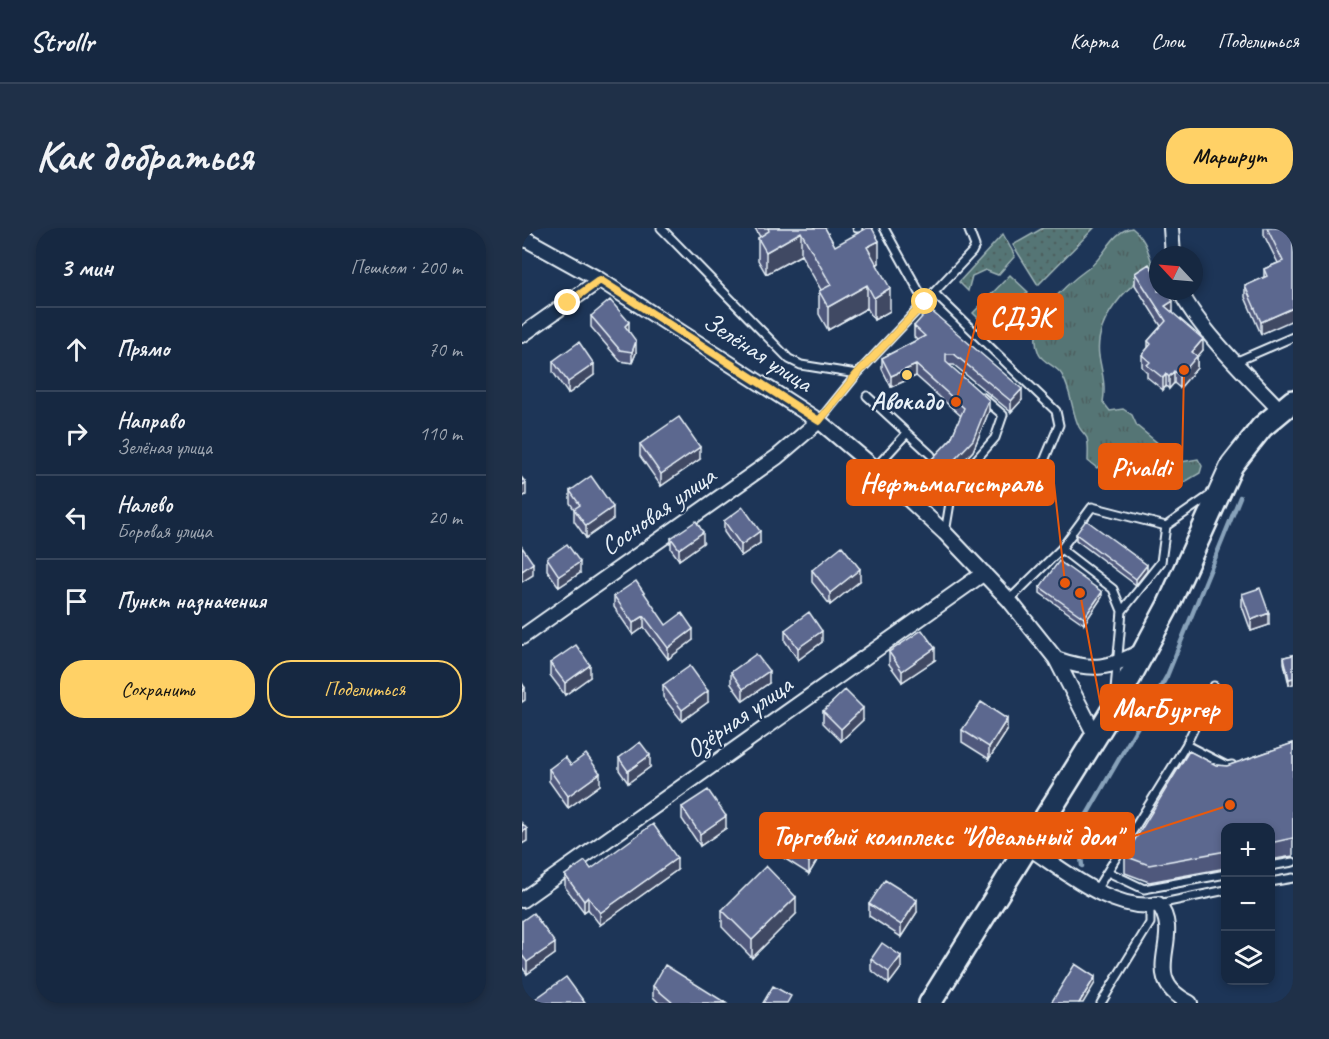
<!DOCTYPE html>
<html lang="ru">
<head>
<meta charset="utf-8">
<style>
  :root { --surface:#162841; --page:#1f3048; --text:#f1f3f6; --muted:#9ea6b1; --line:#35445a; --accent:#ffd166 }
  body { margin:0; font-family:Caveat,sans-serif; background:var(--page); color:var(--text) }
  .controls { position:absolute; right:18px; bottom:18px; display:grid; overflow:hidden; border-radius:12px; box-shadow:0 3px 9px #0003 }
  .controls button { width:54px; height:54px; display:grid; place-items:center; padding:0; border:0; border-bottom:2px solid var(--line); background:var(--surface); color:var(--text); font:30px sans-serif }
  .compass { position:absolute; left:627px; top:18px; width:54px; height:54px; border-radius:50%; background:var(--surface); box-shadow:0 3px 9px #0003; rotate:296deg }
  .stop { position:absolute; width:18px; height:18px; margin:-14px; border:4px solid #ffd166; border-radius:50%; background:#fff }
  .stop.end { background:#ffd166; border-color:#fff; box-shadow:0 2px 6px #0008 }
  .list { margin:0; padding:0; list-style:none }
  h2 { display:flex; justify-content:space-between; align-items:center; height:78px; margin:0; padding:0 24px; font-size:26px }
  h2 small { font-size:20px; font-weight:400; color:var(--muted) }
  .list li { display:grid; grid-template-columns:39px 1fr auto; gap:18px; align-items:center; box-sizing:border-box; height:84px; padding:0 24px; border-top:2px solid var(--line) }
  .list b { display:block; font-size:22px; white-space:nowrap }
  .list p { margin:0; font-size:20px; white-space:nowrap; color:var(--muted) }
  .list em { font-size:20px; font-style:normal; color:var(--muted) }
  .actions { display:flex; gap:12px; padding:18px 24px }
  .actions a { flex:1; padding:14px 0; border:2px solid var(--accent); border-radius:24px; text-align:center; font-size:21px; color:var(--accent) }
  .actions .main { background:var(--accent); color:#111 }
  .icon { flex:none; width:33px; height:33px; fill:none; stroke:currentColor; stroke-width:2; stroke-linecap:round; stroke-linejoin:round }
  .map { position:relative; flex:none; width:771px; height:775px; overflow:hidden; border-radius:24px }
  header { display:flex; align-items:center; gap:36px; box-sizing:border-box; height:84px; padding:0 30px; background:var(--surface); border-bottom:2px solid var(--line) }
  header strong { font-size:28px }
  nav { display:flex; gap:33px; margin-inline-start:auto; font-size:21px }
  .intro { display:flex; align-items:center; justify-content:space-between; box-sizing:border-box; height:144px; padding:0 36px }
  h1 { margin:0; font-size:42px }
  .button { padding:15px 27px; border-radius:24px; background:var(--accent); color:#111; font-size:21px; font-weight:700 }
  main { display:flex; gap:36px; padding:0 36px }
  aside { flex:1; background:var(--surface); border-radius:24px; box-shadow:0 3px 9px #0003 }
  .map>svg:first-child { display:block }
</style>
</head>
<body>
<header>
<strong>Strollr</strong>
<nav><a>Карта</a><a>Слои</a><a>Поделиться</a></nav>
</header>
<div class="intro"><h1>Как добраться</h1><a class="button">Маршрут</a></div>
<main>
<aside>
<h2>3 мин<small>Пешком · 200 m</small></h2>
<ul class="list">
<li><svg class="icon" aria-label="ahead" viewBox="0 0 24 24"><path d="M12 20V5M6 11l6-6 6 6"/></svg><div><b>Прямо</b></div><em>70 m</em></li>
<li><svg class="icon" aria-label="right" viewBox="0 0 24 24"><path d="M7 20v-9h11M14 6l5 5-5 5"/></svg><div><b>Направо</b><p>Зелёная улица</p></div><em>110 m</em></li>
<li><svg class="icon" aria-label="left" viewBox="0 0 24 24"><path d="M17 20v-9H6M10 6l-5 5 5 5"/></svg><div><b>Налево</b><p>Боровая улица</p></div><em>20 m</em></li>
<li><svg class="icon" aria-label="arrive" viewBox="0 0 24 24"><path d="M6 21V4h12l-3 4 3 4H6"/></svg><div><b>Пункт назначения</b></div></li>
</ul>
<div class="actions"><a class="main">Сохранить</a><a>Поделиться</a></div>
</aside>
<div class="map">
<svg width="771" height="775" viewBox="0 0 771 775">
  <defs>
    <pattern id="grass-tufts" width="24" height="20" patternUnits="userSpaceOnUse" patternTransform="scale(1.5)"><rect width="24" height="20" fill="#547574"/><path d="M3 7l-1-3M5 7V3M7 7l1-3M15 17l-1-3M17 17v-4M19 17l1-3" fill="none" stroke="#4d5e5f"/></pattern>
    <pattern id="park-dots" width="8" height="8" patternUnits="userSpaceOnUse" patternTransform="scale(1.5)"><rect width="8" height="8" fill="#547574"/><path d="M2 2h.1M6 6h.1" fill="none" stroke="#4d5e5f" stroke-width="1.8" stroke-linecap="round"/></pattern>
  </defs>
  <rect width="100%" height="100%" fill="#1d3557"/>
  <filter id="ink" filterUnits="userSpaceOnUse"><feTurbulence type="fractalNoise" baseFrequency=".0167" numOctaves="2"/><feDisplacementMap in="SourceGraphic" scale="12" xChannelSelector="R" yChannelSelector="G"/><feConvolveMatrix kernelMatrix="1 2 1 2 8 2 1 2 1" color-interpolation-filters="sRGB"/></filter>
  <g filter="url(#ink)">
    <path fill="url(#grass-tufts)" stroke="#9eb3b6" stroke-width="1.5" d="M610 0C625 12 626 24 632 41 604 58 572 93 577 128 580 145 584 157 581 174L588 183 601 181 610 187 615 198 659 234 676 231 680 238 678 245 661 255 626 245 596 220 585 228 575 240 566 233C566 226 567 217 565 210 563 206 559 203 557 199 549 182 550 164 540 147 535 138 521 135 517 126 502 92 543 57 568 39 584 27 590 3 610 0Z"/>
    <path fill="url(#park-dots)" stroke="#9eb3b6" stroke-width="1.5" d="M521 0H572L516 57 491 17Z
      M481 6 493 28 476 47 463 42 450 48 446 63 437 54Z"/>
    <path fill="#547574" stroke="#9eb3b6" stroke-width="1.5" d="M488 47 506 64 468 102 451 85Z"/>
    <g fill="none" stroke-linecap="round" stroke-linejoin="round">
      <path stroke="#88a2ba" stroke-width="4.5" d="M560 638 556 602 645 448 718 269"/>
      <defs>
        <path id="service" d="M139 0 267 131 279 137 335 146
          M335 0H336
          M362 0 403 74
          M412 65 534 183 537 197 522 233 508 248 490 257 470 256
          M713 134 771 109
          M345 168 385 205
          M297 193 335 146 450 24 453 18 446 0
          M353 240 385 205 409 227
          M423 305 429 269 438 250 473 210 481 187 460 169
          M539 321 591 361 600 383 639 334 644 298 690 266
          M487 372 539 321 570 279 644 298
          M593 461 600 383
          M664 517 705 538 710 537
          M748 638 771 634
          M586 644 622 661 704 646
          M748 654 771 650
          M574 662 664 517 692 458
          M636 676 704 662
          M579 775 628 695V678"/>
        <path id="minor" d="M649 0 651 27
          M0 9 78 52 297 193 353 240 423 305 487 372 534 431 574 509
          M658 63C679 104 726 148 758 182
          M0 107 78 52
          M0 409 255 229 297 193
          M534 431C571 444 587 441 622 422
          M506 619C540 641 593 686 636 676 664 710 614 749 668 775
          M0 672 462 345"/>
        <path id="primary" d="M408 775 591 481 646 378 710 237 740 199 771 173"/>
      </defs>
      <use href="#service" stroke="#e8f1f8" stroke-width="11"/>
      <use href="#minor" stroke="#e8f1f8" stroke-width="18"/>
      <use href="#primary" stroke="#e8f1f8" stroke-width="26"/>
      <use href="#service" stroke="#1d3557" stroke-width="7"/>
      <use href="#minor" stroke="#1d3557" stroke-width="14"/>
      <use href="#primary" stroke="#1d3557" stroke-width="21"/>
    </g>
    <path fill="#4f597b" stroke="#e8f1f8" stroke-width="1.5" d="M233 0H303L313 18 357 35 355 37 368 83 352 92 345 80 306 102 297 86V63L299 62 279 27 244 46 236 32V10L238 9Z
      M742 0H771L739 106 723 69V58L742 49V41L756 35 742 7Z
      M613 45 651 84 650 85 681 122 675 129V140L658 160 652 155 647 161 644 158 641 162 625 149V144L620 139V127L626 120V113L639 98 613 57Z
      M69 88 107 104 114 125 110 135 98 133 69 99Z
      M392 98 500 172 489 184 432 137H427L467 183 451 223 420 256 408 244V233L429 211 439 188 394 148 369 159 360 141V130L395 112 392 109Z
      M31 133 72 147 46 166 31 144Z
      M118 216 178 231 139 258 118 228Z
      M48 263 91 291 64 310 52 293V281L48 275Z
      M202 293 238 315 219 328 202 304Z
      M554 306 625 343 614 357 554 312Z
      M149 310 181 315 157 332 149 321Z
      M25 330 58 345 37 359 25 342Z
      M290 342 338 353 308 377 290 354Z
      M518 359 580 369 562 396 518 365Z
      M720 366 747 397 729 403 720 378Z
      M92 368 144 397 171 412 146 431 122 399 111 407 92 379Z
      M263 402 300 414 276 432 263 413Z
      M367 424 413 432 380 454 367 436Z
      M771 427V456L767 457 762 435V429Z
      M28 435 68 449 43 467 28 447Z
      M209 444 247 455 221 473 209 456Z
      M141 457 186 474 160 493 141 469Z
      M301 483 341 492 319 513 301 495Z
      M440 502 485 503 467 531 440 514Z
      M771 515V628L748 632V600H704V640L627 654 603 645V628L694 537 705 538Z
      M97 530 128 539 106 555 97 542Z
      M49 537 78 557 46 580 27 553V541Z
      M160 579 204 600 178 618 160 591Z
      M257 615 304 617 287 646 257 627Z
      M69 641 155 642 78 697 66 681 62 684 43 659V647Z
      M347 676 395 684 379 709 347 688Z
      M200 682 274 686 230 730 200 699Z
      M0 693 33 726 5 746 0 739Z
      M349 731 379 740 367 756 349 742Z
      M131 758 204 775H137L131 769Z"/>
    <path fill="#404864" stroke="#e8f1f8" stroke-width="1.5" d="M279 4V27L244 46V24Z
      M357 13V35L345 42V19Z
      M345 57V80L306 102V79Z
      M368 60V83L352 92V70Z
      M651 73V84L643 90V78Z
      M771 80V92L739 106V94Z
      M107 94V106L103 98Z
      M681 111V122L675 129V140L658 160V148L670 124Z
      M114 113V125L110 135V124Z
      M72 136V147L46 166V154Z
      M394 137V148L369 159V148Z
      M652 143V155L647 161V149Z
      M644 146V158L641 162V150Z
      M500 161V172L489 184V173Z
      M467 172V183L451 223 420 256V245Z
      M178 219V231L139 258V246Z
      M4 255V267L0 269V257Z
      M91 279V291L64 310V298Z
      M238 303V315L219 328V317Z
      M181 304V315L157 332V321Z
      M58 334V345L37 359V348Z
      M11 335V347L0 354V343Z
      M625 337V343L614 357V351Z
      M338 341V353L308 377V365Z
      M580 364V369L562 396V390Z
      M747 385V397L729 403V392Z
      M122 388V399L111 407V395Z
      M171 401V412L146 431V420Z
      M300 403V414L276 432V420Z
      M413 420V432L380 454V443Z
      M68 437V449L43 467V455Z
      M247 443V455L221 473V461Z
      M771 450V456L767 457V451Z
      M3 460V472L0 474V463Z
      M186 463V474L160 493V482Z
      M341 480V492L319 513V501Z
      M485 491V503L467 531V519Z
      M128 527V539L106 555V543Z
      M78 545V557L46 580V568Z
      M204 588V600L178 618V606Z
      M5 601V613L0 616V604Z
      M304 605V617L287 646V634Z
      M155 630V642L78 697V685Z
      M66 669V681L62 684V673Z
      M274 669V686L230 730V712Z
      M395 672V684L379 709V697Z
      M33 715V726L5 746V734Z
      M379 728V740L367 756V744Z
      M573 749V755L561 775H557Z"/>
    <path fill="#5c678f" stroke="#e8f1f8" stroke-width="1.5" d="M246 0H303L313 18 345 0H350L357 13 345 19 368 60 352 70 345 57 306 79 297 63 309 57 279 4 244 24 236 10 247 3Z
      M745 0H771V80L739 94 723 58 745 48 742 41 761 33Z
      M627 36 636 50V63H645L651 73 643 78 681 111 670 124 675 128 658 148 652 143 647 149 644 146 641 150 625 137 628 134 620 127 629 116 626 113 644 93 613 45Z
      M88 72 107 94 103 98 114 113 110 124 98 122 69 88Z
      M407 81 500 161 489 173 432 126H424V134L467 172 451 212 420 245 408 233 429 211 442 180 394 137 369 148 360 130 403 108 392 98Z
      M57 114 72 136 46 154 31 133Z
      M157 189 178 219 139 246 118 216Z
      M69 248 91 279 64 298 52 281 58 277 48 263Z
      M0 250 4 255 0 257Z
      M221 279 238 303 219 317 202 293Z
      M564 292 625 337 614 351 554 306Z
      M174 293 181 304 157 321 149 310Z
      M45 316 58 334 37 348 25 330Z
      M320 318 338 341 308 365 290 342Z
      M0 319 11 335 0 343Z
      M537 333 580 364 562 390 518 359Z
      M114 353 144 397 160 385 171 401 146 420 122 388 111 395 92 368Z
      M738 360 747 385 729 392 720 366Z
      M287 384 300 403 276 420 263 402Z
      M400 402 413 420 380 443 367 424Z
      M54 417 68 437 43 455 28 435Z
      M234 426 247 443 221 461 209 444Z
      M771 427V450L767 451 762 429Z
      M168 438 186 463 160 482 141 457Z
      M0 455 3 460 0 463Z
      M323 462 341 480 319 501 301 483Z
      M459 474 485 491 467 519 440 502Z
      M118 514 128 527 106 543 97 530Z
      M771 515V610L748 615V600H704V623L627 637 603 628 667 523 694 537 705 538Z
      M64 526 78 545 46 568 27 541 43 529 49 537Z
      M186 562 204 588 178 606 160 579Z
      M283 592 304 605 287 634 257 615 269 595 278 601Z
      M0 595 5 601 0 604Z
      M131 596 155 630 78 685 66 669 62 673 43 647 63 633 69 641Z
      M244 638 274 669 230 712 200 682Z
      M363 652 395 672 379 697 347 676Z
      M11 685 33 715 5 734 0 727V693Z
      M360 715 379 728 367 744 349 731Z
      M553 736 573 749 557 775H529Z
      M143 737 204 775H151L131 758Z
      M44 749 63 775H14L12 772Z
      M251 758 269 768 265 775H241Z"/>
  </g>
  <g fill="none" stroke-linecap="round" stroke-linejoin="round" filter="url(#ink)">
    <path stroke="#ffd166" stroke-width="8" d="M46 75 78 52 297 193 335 146 403 74"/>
  </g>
  <circle fill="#ffd166" stroke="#1d3557" stroke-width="2" cx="385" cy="147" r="6"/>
  <g text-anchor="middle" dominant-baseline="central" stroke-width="4.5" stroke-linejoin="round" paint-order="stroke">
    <g font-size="26" fill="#e8f1f8" stroke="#1d3557">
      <text transform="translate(236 124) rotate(33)">Зелёная улица</text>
      <text transform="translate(136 283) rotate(-35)">Сосновая улица</text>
      <text transform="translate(217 489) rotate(-35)">Озёрная улица</text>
    </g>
    <g font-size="26" font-weight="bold" fill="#e8f1f8" stroke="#1d3557">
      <text x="385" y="172">Авокадо</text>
    </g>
  </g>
  <path fill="none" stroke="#e8590c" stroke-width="2" d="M434 174L456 88M662 142L660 239M543 355L532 255M558 365L579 479M708 577L612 608"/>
  <g fill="#e8590c" stroke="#1d3557" stroke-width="2">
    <circle cx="434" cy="174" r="6"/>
    <circle cx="662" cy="142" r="6"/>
    <circle cx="543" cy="355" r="6"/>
    <circle cx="558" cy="365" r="6"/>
    <circle cx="708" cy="577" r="6"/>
  </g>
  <g fill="#e8590c" stroke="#e8590c" stroke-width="2">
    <rect x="456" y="66" width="85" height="45" rx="6"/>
    <rect x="577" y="216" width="83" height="45" rx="6"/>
    <rect x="325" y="232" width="207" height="45" rx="6"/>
    <rect x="579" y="457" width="131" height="45" rx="6"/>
    <rect x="238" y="585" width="374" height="45" rx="6"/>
  </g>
  <g font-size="27" text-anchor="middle" font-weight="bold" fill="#fff">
    <text x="499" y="98">СДЭК</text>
    <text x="619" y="248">Pivaldi</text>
    <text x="429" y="264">Нефтьмагистраль</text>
    <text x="644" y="489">МагБургер</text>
    <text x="425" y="617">Торговый комплекс "Идеальный дом"</text>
  </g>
</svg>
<div class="controls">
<button>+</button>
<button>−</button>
<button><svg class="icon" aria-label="layers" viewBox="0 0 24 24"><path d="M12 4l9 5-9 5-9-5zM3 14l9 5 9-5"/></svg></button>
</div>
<svg class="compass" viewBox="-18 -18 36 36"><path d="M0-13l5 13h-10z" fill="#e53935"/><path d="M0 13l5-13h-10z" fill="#9ea6b1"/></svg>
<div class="stop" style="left:403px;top:74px"></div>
<div class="stop end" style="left:46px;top:75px"></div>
</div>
</main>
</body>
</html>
